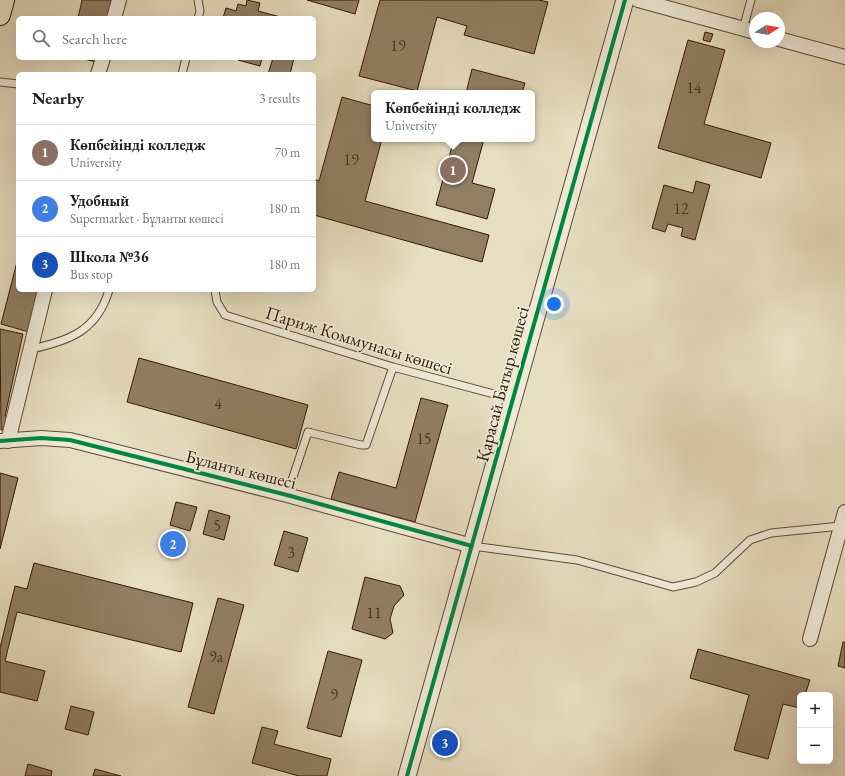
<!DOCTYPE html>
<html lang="en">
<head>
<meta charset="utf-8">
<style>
  :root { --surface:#fff; --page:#f6f6f6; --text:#202124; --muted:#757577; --line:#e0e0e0; --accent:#8f2418 }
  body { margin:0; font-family:"EB Garamond",serif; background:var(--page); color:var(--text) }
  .controls { position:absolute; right:12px; bottom:12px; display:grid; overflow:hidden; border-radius:6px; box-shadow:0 4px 16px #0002 }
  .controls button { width:36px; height:36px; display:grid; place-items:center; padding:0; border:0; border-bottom:1px solid var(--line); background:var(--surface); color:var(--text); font:20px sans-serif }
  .compass { position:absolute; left:749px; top:12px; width:36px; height:36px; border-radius:50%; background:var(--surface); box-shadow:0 4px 16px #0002; rotate:79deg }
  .you { position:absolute; left:554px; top:304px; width:14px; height:14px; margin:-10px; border:3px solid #fff; border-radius:50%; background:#1a73e8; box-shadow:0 0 0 6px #1a73e833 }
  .badge { display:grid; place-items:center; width:26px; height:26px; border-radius:50%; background:var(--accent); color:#fff; font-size:13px; font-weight:700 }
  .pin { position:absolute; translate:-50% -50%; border:2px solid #fff; box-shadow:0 1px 4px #0006 }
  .popup { position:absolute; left:371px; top:90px; width:164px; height:52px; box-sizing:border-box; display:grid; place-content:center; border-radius:6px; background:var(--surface); filter:drop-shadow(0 1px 3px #0005); font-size:13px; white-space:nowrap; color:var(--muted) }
  .popup b { font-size:15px; color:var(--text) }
  .popup::after { content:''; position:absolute; left:50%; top:100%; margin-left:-8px; border:8px solid transparent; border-top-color:var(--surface) }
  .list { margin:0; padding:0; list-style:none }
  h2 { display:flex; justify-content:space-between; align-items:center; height:52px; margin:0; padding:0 16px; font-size:17px }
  h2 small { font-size:13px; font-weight:400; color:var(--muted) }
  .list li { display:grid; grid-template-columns:26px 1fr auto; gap:12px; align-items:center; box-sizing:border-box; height:56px; padding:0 16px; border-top:1px solid var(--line) }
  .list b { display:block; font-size:15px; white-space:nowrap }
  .list p { margin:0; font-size:13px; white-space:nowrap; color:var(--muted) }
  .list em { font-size:13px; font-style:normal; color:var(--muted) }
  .icon { flex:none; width:22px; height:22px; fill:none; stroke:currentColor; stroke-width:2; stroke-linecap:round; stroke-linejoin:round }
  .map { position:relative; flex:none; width:845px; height:776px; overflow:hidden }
  .search { position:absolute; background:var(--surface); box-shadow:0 4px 16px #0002; left:16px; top:16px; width:300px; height:44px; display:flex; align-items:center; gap:10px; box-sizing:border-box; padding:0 14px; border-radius:6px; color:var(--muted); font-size:15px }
  .panel { position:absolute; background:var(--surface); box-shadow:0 4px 16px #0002; left:16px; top:72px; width:300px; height:220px; border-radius:6px }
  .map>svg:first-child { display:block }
</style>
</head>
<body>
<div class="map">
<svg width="845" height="776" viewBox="0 0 845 776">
  <rect width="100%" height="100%" fill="#e7dec1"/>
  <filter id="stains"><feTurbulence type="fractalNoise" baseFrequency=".005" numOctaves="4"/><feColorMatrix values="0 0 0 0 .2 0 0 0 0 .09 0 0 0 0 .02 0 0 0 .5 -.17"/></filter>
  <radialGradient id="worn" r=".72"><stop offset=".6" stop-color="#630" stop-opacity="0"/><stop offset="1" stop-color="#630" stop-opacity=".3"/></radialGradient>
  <path fill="#917f64" stroke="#331800" d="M82 0H112L108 18H78Z
    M247 0 260 3 258 11 284 18H223L226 8 236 11 238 4 246 6Z
    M307 0H359L355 14Z
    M380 0H539L548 2 534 54 464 35 467 26 437 17 417 91 359 76Z
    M705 32 713 34 710 42 703 40Z
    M688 40 725 50 704 124 771 143 761 178 658 148Z
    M79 58H98L97 62Z
    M238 58H262L260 66 238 60Z
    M273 58H294L290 74H268Z
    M472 69 525 83 522 93H466Z
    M342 97 374 106V139H382L365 201 489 235 482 262 314 215V179L319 181Z
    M454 139H484L472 183 495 189 487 219 436 205Z
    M696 181 710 185 695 240 681 236 683 228 668 224 665 232 652 228 664 185 693 193Z
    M18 258V290H39L29 332 1 324Z
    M0 329 23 334 5 416 9 418 5 429 1 430Z
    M139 358 308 405 296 449 127 402Z
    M421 398 448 405 415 522 331 499 339 472 396 488Z
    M0 473 18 478 0 549Z
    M176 502 197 507 190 531 170 525Z
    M209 510 230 516 224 540 203 534Z
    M284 531 308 538 298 572 274 565Z
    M34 563 193 603 181 652 17 612 5 661 45 671 37 701 0 692V648L15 586 27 589Z
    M365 577 400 586 404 595 394 606 390 619 393 633 385 639 352 629Z
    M218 598 244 605 214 714 188 707Z
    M843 642H845V668L838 666Z
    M698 649 810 680 805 695H800V708L783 704 768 759 734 750 749 695 690 678Z
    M328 651 362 660 341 737 307 728Z
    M71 706 94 712 88 735 65 729Z
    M262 727 278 731 274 744 331 759 327 776H299L252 763Z
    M28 764 52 771 51 776H25Z
    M95 769 121 776H93Z"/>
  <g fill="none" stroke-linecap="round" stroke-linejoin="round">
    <defs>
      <path id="service" d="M198 18 200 11 198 0
        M743 29 751 0
        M182 74 186 58
        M0 82 18 84
        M215 290 217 302 225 315 393 367 512 399
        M31 349C69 341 97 331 109 290
        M287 495 308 432 361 445H366L393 367
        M472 546 577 560 673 587 696 582 715 573 750 540 771 533 841 526"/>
      <path id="minor" d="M638 0 755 32
        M114 18 119 0
        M779 39 845 57
        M98 74 103 58
        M0 441 41 438 70 440 287 495 472 546
        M8 441 45 290
        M810 639 845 512"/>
      <path id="tertiary" d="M407 776 625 0"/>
      <path id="secondary" d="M0 15 4 0"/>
    </defs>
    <use href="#service" stroke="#604a30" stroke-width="9"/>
    <use href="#minor" stroke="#604a30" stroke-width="16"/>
    <use href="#tertiary" stroke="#604a30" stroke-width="19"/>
    <use href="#secondary" stroke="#331800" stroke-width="22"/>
    <use href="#service" stroke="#efead7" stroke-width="7"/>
    <use href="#minor" stroke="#efead7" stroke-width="14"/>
    <use href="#tertiary" stroke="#efead7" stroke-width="17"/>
    <use href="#secondary" stroke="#efead7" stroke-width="20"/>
    <defs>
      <path id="cycleway" d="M0 441 41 438 70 440 287 495 472 546
        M407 776 625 0"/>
    </defs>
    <use href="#cycleway" stroke="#efead7" stroke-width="6"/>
    <use href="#cycleway" stroke="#00873e" stroke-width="4"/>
  </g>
  <g text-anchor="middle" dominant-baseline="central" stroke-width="3.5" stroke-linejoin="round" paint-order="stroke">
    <g font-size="16" fill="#4a3219">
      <text x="398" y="45">19</text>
      <text x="694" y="87">14</text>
      <text x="351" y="159">19</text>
      <text x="681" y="208">12</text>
      <text x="218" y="403">4</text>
      <text x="424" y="438">15</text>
      <text x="217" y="525">5</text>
      <text x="291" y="552">3</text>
      <text x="374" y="612">11</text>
      <text x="216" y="656">9а</text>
      <text x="334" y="694">9</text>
    </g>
    <g font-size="18" fill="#331800" stroke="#efead7">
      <text transform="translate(359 340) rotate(17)">Париж Коммунасы көшесі</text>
      <text transform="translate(502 384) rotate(-75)">Қарасай Батыр көшесі</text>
      <text transform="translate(241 469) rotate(14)">Бұланты көшесі</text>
    </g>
  </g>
  <rect width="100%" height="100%" filter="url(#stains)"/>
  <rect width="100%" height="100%" fill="url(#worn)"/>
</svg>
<div class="controls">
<button>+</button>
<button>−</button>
</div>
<svg class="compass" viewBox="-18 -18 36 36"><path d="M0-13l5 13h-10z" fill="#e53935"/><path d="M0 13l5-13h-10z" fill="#757577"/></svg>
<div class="you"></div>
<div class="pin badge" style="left:453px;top:170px;background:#8d6e63">1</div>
<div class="popup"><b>Көпбейінді колледж</b>University</div>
<div class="pin badge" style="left:173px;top:544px;background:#3f7fe0">2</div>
<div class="pin badge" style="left:445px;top:743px;background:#1a4fb4">3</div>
<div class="search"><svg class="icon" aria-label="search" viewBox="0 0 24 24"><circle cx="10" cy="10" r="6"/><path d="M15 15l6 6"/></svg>Search here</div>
<section class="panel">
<h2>Nearby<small>3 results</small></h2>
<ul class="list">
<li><span class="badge" style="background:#8d6e63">1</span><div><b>Көпбейінді колледж</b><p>University</p></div><em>70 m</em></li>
<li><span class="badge" style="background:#3f7fe0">2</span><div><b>Удобный</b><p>Supermarket · Бұланты көшесі</p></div><em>180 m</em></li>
<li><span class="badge" style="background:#1a4fb4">3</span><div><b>Школа №36</b><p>Bus stop</p></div><em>180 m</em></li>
</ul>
</section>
</div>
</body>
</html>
